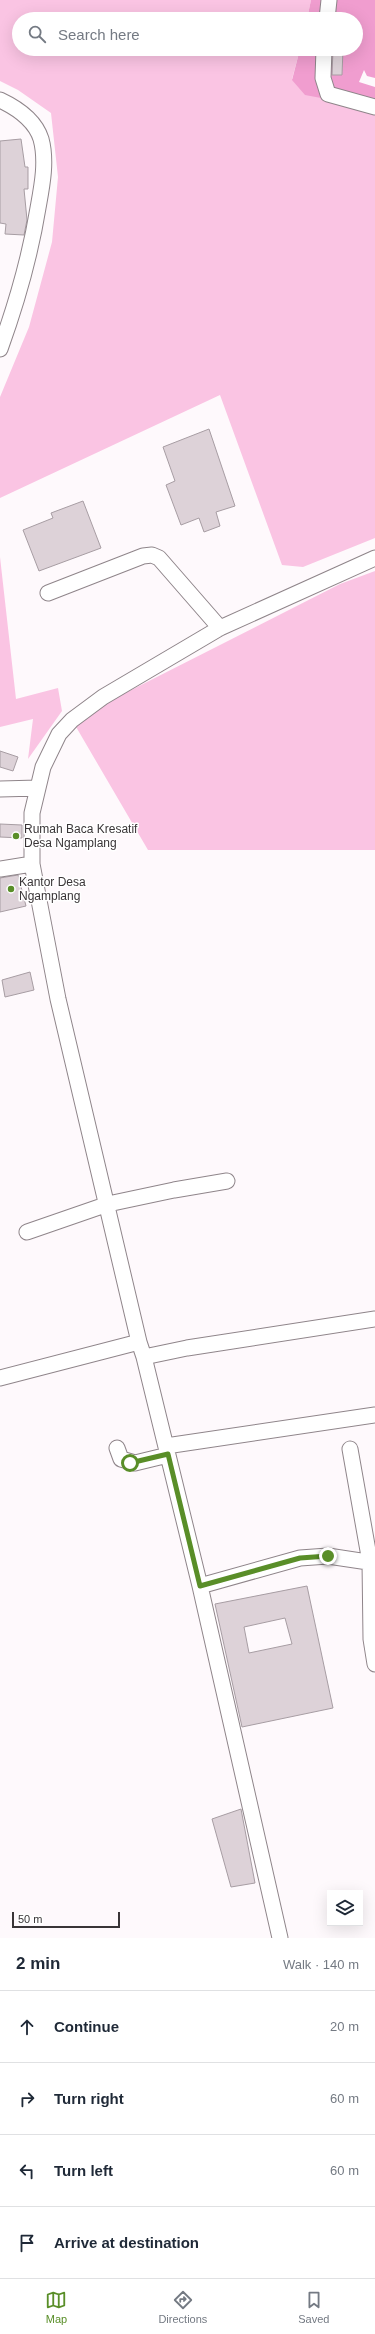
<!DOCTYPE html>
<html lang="en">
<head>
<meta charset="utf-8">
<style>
  :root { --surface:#fff; --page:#f6f6f7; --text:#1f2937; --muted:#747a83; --line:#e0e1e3; --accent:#598e28 }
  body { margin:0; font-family:Arial,sans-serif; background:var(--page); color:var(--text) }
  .controls { position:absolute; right:12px; bottom:12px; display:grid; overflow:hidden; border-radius:0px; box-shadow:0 4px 16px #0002 }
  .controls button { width:36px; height:36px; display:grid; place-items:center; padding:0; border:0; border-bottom:1px solid var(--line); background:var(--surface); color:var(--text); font:20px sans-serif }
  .scale { position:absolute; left:12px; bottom:10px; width:108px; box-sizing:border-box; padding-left:4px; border:2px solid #393537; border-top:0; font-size:11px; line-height:14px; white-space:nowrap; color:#393537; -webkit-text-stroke:3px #fff; paint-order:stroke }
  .stop { position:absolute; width:12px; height:12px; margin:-9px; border:3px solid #598e28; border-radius:50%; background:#fff }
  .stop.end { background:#598e28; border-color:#fff; box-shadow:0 1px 4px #0008 }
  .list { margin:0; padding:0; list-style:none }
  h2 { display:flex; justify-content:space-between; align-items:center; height:52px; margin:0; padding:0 16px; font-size:17px }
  h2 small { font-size:13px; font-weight:400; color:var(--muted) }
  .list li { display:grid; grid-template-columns:26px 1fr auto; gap:12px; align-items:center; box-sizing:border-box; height:72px; padding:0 16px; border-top:1px solid var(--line) }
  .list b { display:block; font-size:15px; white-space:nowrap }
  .list em { font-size:13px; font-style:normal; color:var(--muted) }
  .icon { flex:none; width:22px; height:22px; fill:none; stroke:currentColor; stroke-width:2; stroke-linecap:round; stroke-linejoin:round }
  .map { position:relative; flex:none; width:375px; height:1938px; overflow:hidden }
  .search { position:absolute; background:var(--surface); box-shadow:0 4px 16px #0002; left:12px; right:12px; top:12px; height:44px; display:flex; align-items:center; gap:10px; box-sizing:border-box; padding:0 14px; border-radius:22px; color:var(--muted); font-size:15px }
  .sheet { height:340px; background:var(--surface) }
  nav { display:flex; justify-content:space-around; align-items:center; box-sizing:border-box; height:56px; border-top:1px solid var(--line); background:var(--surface); font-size:11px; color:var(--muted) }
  nav a { display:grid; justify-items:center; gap:2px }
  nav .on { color:var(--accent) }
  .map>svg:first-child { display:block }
</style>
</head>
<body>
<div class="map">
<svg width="375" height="1938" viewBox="0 0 375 1938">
  <rect width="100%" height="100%" fill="#fef9fc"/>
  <path fill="#fac4e3" d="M0 0H311L307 19H19V49H300L292 79 375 108V538L303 567 282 565 220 395 0 498V397L29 327 52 242 58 177 51 113 18 90 0 81Z
    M0 557 16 699 58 688 62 711 28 759 33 719 0 727Z
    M375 571V850H148L72 720 340 584Z"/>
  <path fill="#f09dcf" d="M311 0H375V78L367 76 364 70 359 82 375 87V108L305 95 292 80 300 49H356V19H307Z"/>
  <path fill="#ddd2d8" stroke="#a79da3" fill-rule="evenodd" d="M333 49H343L342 75H332Z
    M21 139 25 167H28V189H24L27 220 24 235 5 234 6 224 0 223V141Z
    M209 429 235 506 216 512 220 526 204 532 199 518 181 525 166 485 175 481 163 447Z
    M83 501 101 548 39 571 23 530 53 518 51 513Z
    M0 751 18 757 13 771 0 767Z
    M0 824 22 825V838L0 837Z
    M18 875 26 906 0 912V878Z
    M30 972 34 990 5 997 2 980Z
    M307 1586 333 1708 242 1727 215 1604ZM285 1618 292 1644 249 1653 244 1627Z
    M241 1809 255 1883 231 1887 212 1819Z"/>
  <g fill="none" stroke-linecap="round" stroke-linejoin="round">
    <defs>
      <path id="minor" d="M327 19 329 0
        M324 49 323 78 328 94 375 107
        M0 100C17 108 35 120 41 139 47 161 42 186 38 208 30 257 17 302 0 349
        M48 593 143 556 152 555 159 558 220 628
        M0 789 38 788
        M32 864 58 999 139 1342 144 1357 200 1586 280 1938
        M0 869 32 864V813L43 767 59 734 72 720 103 697 220 628 375 558
        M27 1232 108 1204 174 1190 227 1181
        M144 1357 187 1348 375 1319
        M0 1378 139 1342
        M166 1446 375 1415
        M117 1448 121 1459 135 1463 168 1455
        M350 1449 370 1562 371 1639 375 1664
        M200 1586 300 1558 328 1556 375 1563"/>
    </defs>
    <use href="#minor" stroke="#8f858a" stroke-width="17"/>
    <use href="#minor" stroke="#fff" stroke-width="15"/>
  </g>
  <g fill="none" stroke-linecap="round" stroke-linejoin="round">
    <path stroke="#598e28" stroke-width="5" d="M130 1463 168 1454 200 1586 300 1558 328 1556"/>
  </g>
  <g fill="#598e28" stroke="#fff" stroke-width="1.5">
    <circle cx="16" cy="836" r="4"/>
    <circle cx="11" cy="889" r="4"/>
  </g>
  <g text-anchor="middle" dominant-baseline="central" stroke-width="3" stroke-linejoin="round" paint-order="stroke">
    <g font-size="12" fill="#393537" stroke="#fff" text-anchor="start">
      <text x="24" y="829">Rumah Baca Kresatif<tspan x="24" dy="14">Desa Ngamplang</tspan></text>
      <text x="19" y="882">Kantor Desa<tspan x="19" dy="14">Ngamplang</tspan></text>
    </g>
  </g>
</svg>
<div class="controls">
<button><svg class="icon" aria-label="layers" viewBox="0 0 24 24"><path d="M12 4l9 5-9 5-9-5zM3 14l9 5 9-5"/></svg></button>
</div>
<div class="scale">50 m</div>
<div class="stop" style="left:130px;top:1463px"></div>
<div class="stop end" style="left:328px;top:1556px"></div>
<div class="search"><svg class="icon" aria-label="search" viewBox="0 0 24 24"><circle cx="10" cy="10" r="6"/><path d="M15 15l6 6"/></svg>Search here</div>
</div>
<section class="sheet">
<h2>2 min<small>Walk · 140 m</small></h2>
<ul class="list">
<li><svg class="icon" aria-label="ahead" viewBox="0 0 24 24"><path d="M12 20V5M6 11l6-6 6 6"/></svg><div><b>Continue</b></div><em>20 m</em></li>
<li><svg class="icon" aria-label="right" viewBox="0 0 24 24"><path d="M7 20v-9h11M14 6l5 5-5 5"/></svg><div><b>Turn right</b></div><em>60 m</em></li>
<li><svg class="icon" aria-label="left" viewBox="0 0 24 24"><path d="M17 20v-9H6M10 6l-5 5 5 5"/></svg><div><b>Turn left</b></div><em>60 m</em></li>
<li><svg class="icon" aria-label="arrive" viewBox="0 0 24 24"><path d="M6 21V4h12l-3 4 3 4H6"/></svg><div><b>Arrive at destination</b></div></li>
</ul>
</section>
<nav>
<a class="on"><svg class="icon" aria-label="map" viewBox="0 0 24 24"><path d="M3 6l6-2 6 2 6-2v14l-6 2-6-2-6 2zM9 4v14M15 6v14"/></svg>Map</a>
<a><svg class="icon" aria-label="directions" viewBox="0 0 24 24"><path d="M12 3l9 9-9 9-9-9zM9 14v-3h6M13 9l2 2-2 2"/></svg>Directions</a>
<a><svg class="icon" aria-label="saved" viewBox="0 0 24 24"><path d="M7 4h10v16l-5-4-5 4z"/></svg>Saved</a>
</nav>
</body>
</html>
